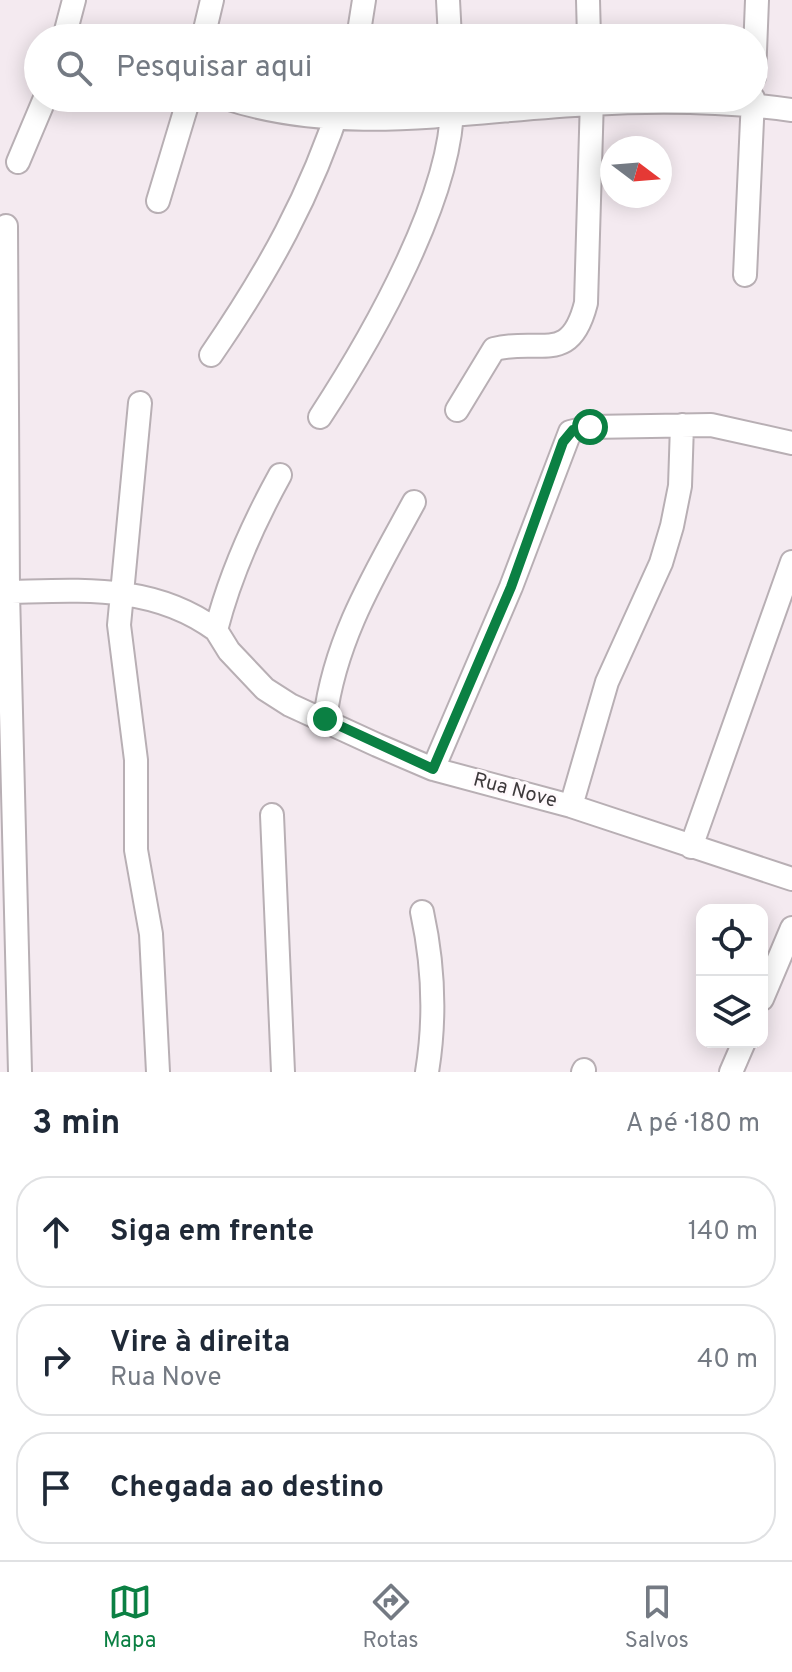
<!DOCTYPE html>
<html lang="pt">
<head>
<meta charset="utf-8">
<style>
  :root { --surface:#fff; --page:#f6f6f7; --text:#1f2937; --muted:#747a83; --line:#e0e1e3; --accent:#0b8043 }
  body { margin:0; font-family:Overpass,sans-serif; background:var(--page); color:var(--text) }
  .controls { position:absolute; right:24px; bottom:24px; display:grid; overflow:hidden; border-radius:16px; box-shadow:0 4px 20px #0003 }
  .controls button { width:72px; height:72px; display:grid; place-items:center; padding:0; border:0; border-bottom:2px solid var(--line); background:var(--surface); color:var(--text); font:40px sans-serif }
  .compass { position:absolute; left:600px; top:136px; width:72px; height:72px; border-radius:50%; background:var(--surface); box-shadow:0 4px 20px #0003; rotate:106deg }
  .stop { position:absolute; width:24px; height:24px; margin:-18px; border:6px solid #0b8043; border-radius:50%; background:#fff }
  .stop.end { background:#0b8043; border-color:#fff; box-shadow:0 2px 8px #0008 }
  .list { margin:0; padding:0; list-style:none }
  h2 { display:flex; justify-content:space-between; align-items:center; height:104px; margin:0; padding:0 32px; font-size:34px }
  h2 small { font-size:26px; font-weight:400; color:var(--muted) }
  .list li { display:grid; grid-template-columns:52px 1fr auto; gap:24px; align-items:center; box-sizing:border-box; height:112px; margin:0 16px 16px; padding:0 16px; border:2px solid var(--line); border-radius:32px }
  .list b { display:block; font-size:30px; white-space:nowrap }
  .list p { margin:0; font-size:26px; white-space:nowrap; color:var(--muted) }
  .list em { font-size:26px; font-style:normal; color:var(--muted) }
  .icon { flex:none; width:44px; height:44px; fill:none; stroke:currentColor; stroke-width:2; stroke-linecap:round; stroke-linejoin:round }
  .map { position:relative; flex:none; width:792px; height:1072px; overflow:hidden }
  .search { position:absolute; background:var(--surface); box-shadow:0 4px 20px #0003; left:24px; right:24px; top:24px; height:88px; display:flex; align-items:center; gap:20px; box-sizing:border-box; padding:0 28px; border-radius:44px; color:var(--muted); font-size:30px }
  .sheet { height:488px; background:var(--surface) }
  nav { display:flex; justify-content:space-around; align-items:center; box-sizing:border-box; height:112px; border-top:2px solid var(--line); background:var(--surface); font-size:22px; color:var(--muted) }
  nav a { display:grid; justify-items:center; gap:4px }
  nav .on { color:var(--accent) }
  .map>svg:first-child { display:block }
</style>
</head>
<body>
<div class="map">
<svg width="792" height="1072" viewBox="0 0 792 1072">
  <rect width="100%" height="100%" fill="#f4eaf0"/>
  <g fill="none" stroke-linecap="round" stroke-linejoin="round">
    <defs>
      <path id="minor" d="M448 0 450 38
        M588 0 589 38
        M64 38 74 0
        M203 38 212 0
        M358 38 364 0
        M754 77 757 0
        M226 98C343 137 471 110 590 104 656 100 727 101 792 110
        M18 162 45 98
        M158 201 189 98
        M6 226 8 592 20 1072
        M745 275 753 98
        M211 355C268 272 311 195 342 98
        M140 403 119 625 136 760V850L151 934 158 1072
        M457 410 494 349C541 337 570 366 586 303L592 98
        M320 417C371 339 456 192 452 98
        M280 475C253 524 230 575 216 630L229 651 265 689 290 705 377 745 433 769 571 806 792 879
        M0 592C77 591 151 582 216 630
        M325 719C335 638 376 572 414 502
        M433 769 511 587 570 432 590 427 711 425 792 443
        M571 806 607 682 661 563 672 526 680 486 682 425
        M272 815 283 1072
        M691 847 792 562
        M422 912C434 967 436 1017 427 1072
        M762 999 792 928
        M583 1072 584 1070
        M731 1072 744 1042"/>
    </defs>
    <use href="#minor" stroke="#b8afb4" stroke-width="26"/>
    <use href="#minor" stroke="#fff" stroke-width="22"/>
  </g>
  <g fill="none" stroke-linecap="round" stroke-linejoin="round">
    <path stroke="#0b8043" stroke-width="10" d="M325 719 433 769 511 587 563 442 573 430 590 427"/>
  </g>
  <g text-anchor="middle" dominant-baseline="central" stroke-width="6" stroke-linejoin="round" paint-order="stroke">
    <g font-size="20" fill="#3e3a3c" stroke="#fff9fc">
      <text transform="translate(515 791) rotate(15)">Rua Nove</text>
    </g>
  </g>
</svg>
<div class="controls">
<button><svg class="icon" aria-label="locate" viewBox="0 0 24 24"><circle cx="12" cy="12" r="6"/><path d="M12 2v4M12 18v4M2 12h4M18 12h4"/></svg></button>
<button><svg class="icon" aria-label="layers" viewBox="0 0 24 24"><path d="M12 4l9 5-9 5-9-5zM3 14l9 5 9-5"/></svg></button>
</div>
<svg class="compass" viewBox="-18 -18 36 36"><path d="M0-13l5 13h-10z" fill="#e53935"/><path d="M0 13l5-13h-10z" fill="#747a83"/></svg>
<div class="stop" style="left:590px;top:427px"></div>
<div class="stop end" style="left:325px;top:719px"></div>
<div class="search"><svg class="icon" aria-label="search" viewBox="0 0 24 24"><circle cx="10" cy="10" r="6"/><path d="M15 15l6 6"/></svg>Pesquisar aqui</div>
</div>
<section class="sheet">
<h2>3 min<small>A pé · 180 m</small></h2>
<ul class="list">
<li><svg class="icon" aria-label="ahead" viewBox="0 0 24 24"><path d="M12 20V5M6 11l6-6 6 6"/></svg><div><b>Siga em frente</b></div><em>140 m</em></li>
<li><svg class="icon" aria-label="right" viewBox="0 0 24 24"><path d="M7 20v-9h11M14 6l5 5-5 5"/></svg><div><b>Vire à direita</b><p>Rua Nove</p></div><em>40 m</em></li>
<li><svg class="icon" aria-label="arrive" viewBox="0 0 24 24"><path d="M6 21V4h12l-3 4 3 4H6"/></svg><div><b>Chegada ao destino</b></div></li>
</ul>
</section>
<nav>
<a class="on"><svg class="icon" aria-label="map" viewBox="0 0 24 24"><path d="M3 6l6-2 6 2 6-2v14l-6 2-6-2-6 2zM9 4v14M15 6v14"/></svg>Mapa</a>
<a><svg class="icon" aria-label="directions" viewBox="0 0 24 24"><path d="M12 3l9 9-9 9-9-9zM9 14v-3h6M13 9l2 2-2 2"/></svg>Rotas</a>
<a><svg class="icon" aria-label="saved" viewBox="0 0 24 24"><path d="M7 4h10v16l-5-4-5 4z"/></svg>Salvos</a>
</nav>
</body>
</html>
